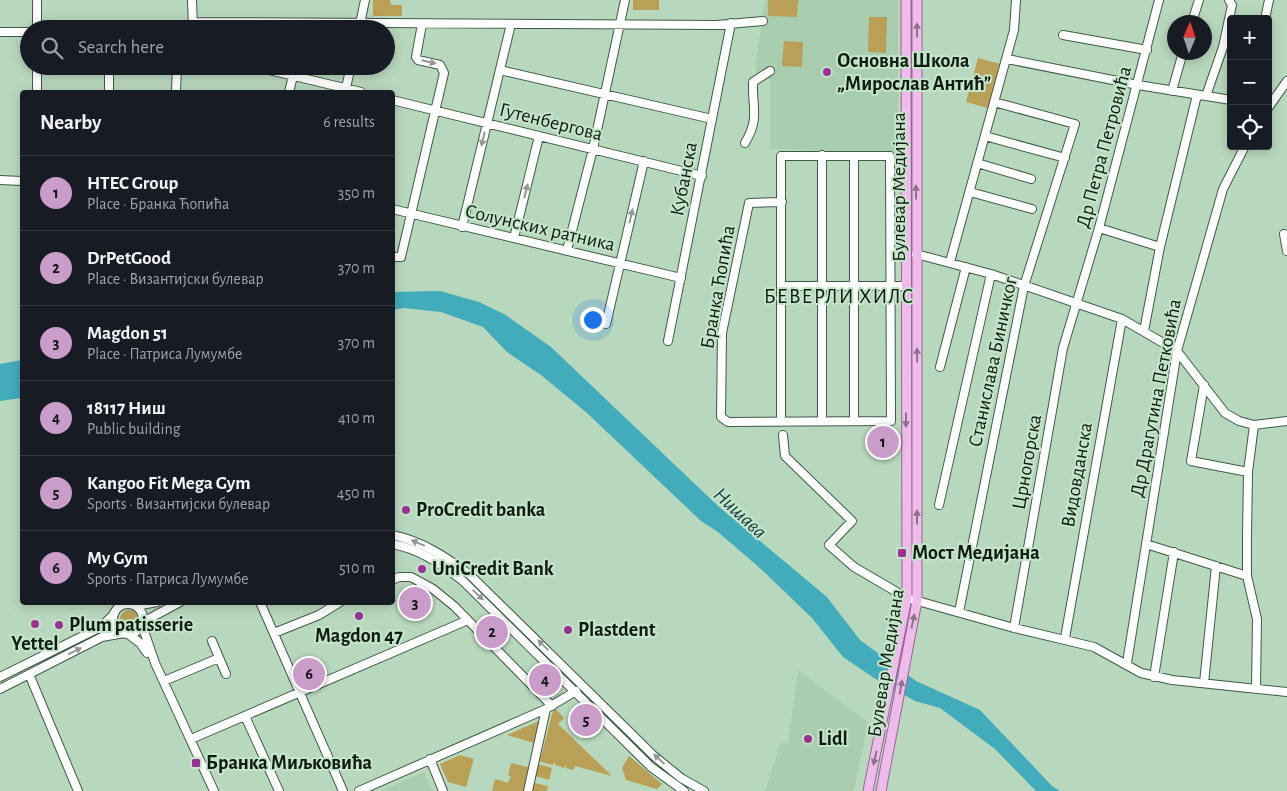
<!DOCTYPE html>
<html lang="en">
<head>
<meta charset="utf-8">
<style>
  :root { --surface:#171b24; --page:#20242c; --text:#f1f3f6; --muted:#9ea1a6; --line:#363941; --accent:#ca9cca }
  body { margin:0; font-family:"Alegreya Sans",sans-serif; background:var(--page); color:var(--text) }
  .controls { position:absolute; right:15px; top:15px; display:grid; overflow:hidden; border-radius:5px; box-shadow:0 2px 12px #0003 }
  .controls button { width:45px; height:45px; display:grid; place-items:center; padding:0; border:0; border-bottom:1px solid var(--line); background:var(--surface); color:var(--text); font:25px sans-serif }
  .compass { position:absolute; left:1167px; top:15px; width:45px; height:45px; border-radius:50%; background:var(--surface); box-shadow:0 2px 12px #0003; rotate:2deg }
  .you { position:absolute; left:592px; top:319px; width:18px; height:18px; margin:-12px; border:4px solid #fff; border-radius:50%; background:#1a73e8; box-shadow:0 0 0 8px #1a73e833 }
  .badge { display:grid; place-items:center; width:32px; height:32px; border-radius:50%; background:var(--accent); color:#111; font-size:16px; font-weight:700 }
  .pin { position:absolute; translate:-50% -50%; border:2px solid #fff; box-shadow:0 1px 5px #0006 }
  .list { margin:0; padding:0; list-style:none }
  h2 { display:flex; justify-content:space-between; align-items:center; height:65px; margin:0; padding:0 20px; font-size:21px }
  h2 small { font-size:16px; font-weight:400; color:var(--muted) }
  .list li { display:grid; grid-template-columns:32px 1fr auto; gap:15px; align-items:center; box-sizing:border-box; height:75px; padding:0 20px; border-top:1px solid var(--line) }
  .list b { display:block; font-size:19px; white-space:nowrap }
  .list p { margin:0; font-size:16px; white-space:nowrap; color:var(--muted) }
  .list em { font-size:16px; font-style:normal; color:var(--muted) }
  .icon { flex:none; width:28px; height:28px; fill:none; stroke:currentColor; stroke-width:2; stroke-linecap:round; stroke-linejoin:round }
  .map { position:relative; flex:none; width:1287px; height:791px; overflow:hidden }
  .search { position:absolute; background:var(--surface); box-shadow:0 2px 12px #0003; left:20px; top:20px; width:375px; height:55px; display:flex; align-items:center; gap:12px; box-sizing:border-box; padding:0 18px; border-radius:28px; color:var(--muted); font-size:19px }
  .panel { position:absolute; background:var(--surface); box-shadow:0 2px 12px #0003; left:20px; top:90px; width:375px; height:515px; border-radius:5px }
  .map>svg:first-child { display:block }
</style>
</head>
<body>
<div class="map">
<svg width="1287" height="791" viewBox="0 0 1287 791">
  <rect width="100%" height="100%" fill="#b8d8bd"/>
  <path fill="#a9ceaf" d="M765 0H898V153L770 149V79L758 78 755 66Z
    M798 670 868 722 854 791H765L781 742 788 744Z
    M424 772 433 791H381Z"/>
  <path fill="#ba9f56" d="M373 0H390L391 5H402V16H373Z
    M633 0H659V10H633Z
    M768 0H798L797 17 768 16Z
    M869 17H887L886 53 868 52Z
    M784 41 803 42 802 67 782 66Z
    M978 58 1000 64 988 108 966 102Z
    M120 619a9 9 0 1 1 18 0a9 9 0 1 1-18 0Z
    M554 707 564 718 558 724 612 776 575 766 573 770 566 768V764L564 768 555 765V761L553 765 534 760 535 755 541 757Z
    M539 721 534 743 507 735Z
    M460 755 474 759 466 787 448 782 440 764Z
    M629 756 662 784 657 789 626 780 622 768Z
    M511 763 527 767 534 763 552 768 549 780 532 775 530 782 548 786 547 791H492L495 779 508 783 511 776 508 775Z"/>
  <path fill="#42abbc" d="M440 291 479 302 504 314 551 347 718 506 827 597 860 640 916 681 980 710 1052 786 1060 791H1036L995 749 940 708 915 701 874 678 843 657 812 618 761 569 718 532 701 521 587 413 541 375 507 352 483 327 441 312 404 308 393 310 392 292Z
    M22 360V398L0 401V364Z"/>
  <g fill="none" stroke-linecap="round" stroke-linejoin="round">
    <defs>
      <path id="minor" d="M37 0V29
        M192 0 193 29
        M1265 19 1269 0
        M192 22 717 25 763 21
        M1192 22 1199 0
        M359 29 365 0
        M0 32H29
        M1063 35 1147 50
        M1007 59 1138 85 1231 100
        M252 66 361 92
        M500 70 712 119
        M1172 91 1183 52
        M37 92V66
        M109 92V66
        M176 92 177 66
        M289 92 293 76
        M345 92 351 66
        M1206 96 1223 47 1232 5 1229 0
        M392 100 702 176
        M1268 108 1287 81
        M985 136 1065 158
        M745 143C760 117 752 110 753 82L770 71
        M854 156V420
        M977 163 1031 179
        M0 180 22 181
        M970 192 1032 209
        M392 209 681 278
        M462 227 511 24
        M1099 228 1160 247
        M1284 234 1287 251
        M514 238 539 136
        M567 250 593 149 625 0
        M916 254 991 274 1122 319 1177 351 1225 413 1239 421 1254 425 1287 421
        M392 257H401L444 73 440 65 418 60 416 57 422 24
        M950 262 1014 30 1016 0
        M781 286H906
        M606 324 644 161
        M1144 331 1160 247 1197 95
        M668 341 731 23
        M940 367 966 267
        M1204 385 1191 461 1248 472
        M781 421V156H890L891 421 728 422 721 417 722 333 749 203 782 202
        M822 421V155
        M1254 425 1248 472 1247 537V576L1257 619 1256 689
        M783 435 785 456 852 521 829 545 854 567 907 598 1014 628 1094 647 1141 673 1172 680 1287 692
        M939 505 991 274
        M392 535C422 541 446 557 470 575L654 756 681 778 704 791
        M392 544C420 549 444 565 464 582L651 767 684 791
        M1146 544 1247 576
        M392 580 399 577H411L433 589 454 606 552 706
        M260 602 343 791
        M113 619a15 15 0 1 1 30 0a15 15 0 1 1-30 0Z
        M136 606 157 602
        M959 612 1024 286 1075 124 994 102
        M143 622 180 602
        M142 625 155 663 214 791
        M1014 628 1063 348 1099 228 1159 0
        M127 633 140 643 147 653
        M274 633 319 615 340 602
        M1065 638 1122 319
        M212 641 226 674
        M1127 663 1177 351 1223 189 1245 146
        M29 674 78 791
        M0 677 101 627 114 614
        M1154 677 1174 552
        M164 681 219 658
        M1204 683 1216 566
        M0 689 102 637 124 633
        M245 716 279 791
        M191 739 468 620
        M430 759 443 791
        M359 791 546 709 576 691
        M528 791 546 709"/>
      <path id="major" d="M868 791 907 598 906 0
        M881 791 917 601V0"/>
    </defs>
    <use href="#minor" stroke="#3f5b45" stroke-width="10"/>
    <use href="#major" stroke="#9a6596" stroke-width="11"/>
    <use href="#minor" stroke="#fff" stroke-width="8"/>
    <use href="#major" stroke="#efbbeb" stroke-width="9"/>
  </g>
  <defs><path id="oneway-solid" d="M-6-.8H1V-3.2L6.5 0L1 3.2V.8H-6Z" transform="scale(1.25)"/></defs>
  <g fill="#8b7389">
    <use href="#oneway-solid" transform="translate(917 30) rotate(-90)"/>
    <use href="#oneway-solid" transform="translate(916 192) rotate(-90)"/>
    <use href="#oneway-solid" transform="translate(917 355) rotate(-90)"/>
    <use href="#oneway-solid" transform="translate(906 420) rotate(90)"/>
    <use href="#oneway-solid" transform="translate(917 517) rotate(-90)"/>
    <use href="#oneway-solid" transform="translate(913 621) rotate(-78)"/>
    <use href="#oneway-solid" transform="translate(901 687) rotate(-80)"/>
    <use href="#oneway-solid" transform="translate(875 758) rotate(103)"/>
  </g>
  <g fill="#939894">
    <use href="#oneway-solid" transform="translate(429 62) rotate(13)"/>
    <use href="#oneway-solid" transform="translate(483 139) rotate(103)"/>
    <use href="#oneway-solid" transform="translate(526 191) rotate(-76)"/>
    <use href="#oneway-solid" transform="translate(631 216) rotate(-77)"/>
    <use href="#oneway-solid" transform="translate(418 543) rotate(-157)"/>
    <use href="#oneway-solid" transform="translate(478 595) rotate(43)"/>
    <use href="#oneway-solid" transform="translate(543 645) rotate(-136)"/>
    <use href="#oneway-solid" transform="translate(75 651) rotate(-26)"/>
    <use href="#oneway-solid" transform="translate(659 759) rotate(-137)"/>
  </g>
  <g fill="#9a3295" stroke="#c4e5ca" stroke-width="2">
    <circle cx="827" cy="72" r="5"/>
    <circle cx="406" cy="510" r="5"/>
    <rect x="897" y="548" width="10" height="10" rx="2.5"/>
    <circle cx="422" cy="569" r="5"/>
    <circle cx="359" cy="616" r="5"/>
    <circle cx="35" cy="624" r="5"/>
    <circle cx="59" cy="625" r="5"/>
    <circle cx="568" cy="630" r="5"/>
    <circle cx="808" cy="739" r="5"/>
    <rect x="191" y="758" width="10" height="10" rx="2.5"/>
  </g>
  <g text-anchor="middle" dominant-baseline="central" stroke-width="4" stroke-linejoin="round" paint-order="stroke">
    <g font-size="20" font-weight="bold" fill="#101b12" stroke="#c4e5ca" text-anchor="start">
      <text x="837" y="61">Основна Школа<tspan x="837" dy="23">„Мирослав Антић”</tspan></text>
      <text x="416" y="510">ProCredit banka</text>
      <text x="912" y="553">Мост Медијана</text>
      <text x="432" y="569">UniCredit Bank</text>
      <text x="69" y="625">Plum patisserie</text>
      <text x="578" y="630">Plastdent</text>
      <text x="359" y="636" text-anchor="middle">Magdon 47</text>
      <text x="35" y="644" text-anchor="middle">Yettel</text>
      <text x="818" y="739">Lidl</text>
      <text x="206" y="763">Бранка Миљковића</text>
    </g>
    <g font-size="20" fill="#101b12" stroke="#c4e5ca">
      <text transform="translate(551 122) rotate(14)">Гутенбергова</text>
      <text transform="translate(1104 147) rotate(-75)">Др Петра Петровића</text>
      <text transform="translate(684 179) rotate(-79)">Кубанска</text>
      <text transform="translate(899 187) rotate(-90)">Булевар Медијана</text>
      <text transform="translate(540 228) rotate(13)">Солунских ратника</text>
      <text transform="translate(718 287) rotate(-80)">Бранка Ћопића</text>
      <text transform="translate(993 362) rotate(-78)">Станислава Биничког</text>
      <text transform="translate(1156 398) rotate(-79)">Др Драгутина Петковића</text>
      <text transform="translate(1027 462) rotate(-80)">Црногорска</text>
      <text transform="translate(1077 475) rotate(-80)">Видовданска</text>
      <text transform="translate(886 663) rotate(-81)">Булевар Медијана</text>
    </g>
    <g font-size="21" letter-spacing="1" fill="#101b12" stroke="#c4e5ca">
      <text x="839" y="296">БЕВЕРЛИ ХИЛС</text>
    </g>
    <g font-size="21" font-style="italic" fill="#1b3a40" stroke="#c4e5ca">
      <text transform="translate(740 513) rotate(43)">Нишава</text>
    </g>
  </g>
</svg>
<div class="controls">
<button>+</button>
<button>−</button>
<button><svg class="icon" aria-label="locate" viewBox="0 0 24 24"><circle cx="12" cy="12" r="6"/><path d="M12 2v4M12 18v4M2 12h4M18 12h4"/></svg></button>
</div>
<svg class="compass" viewBox="-18 -18 36 36"><path d="M0-13l5 13h-10z" fill="#e53935"/><path d="M0 13l5-13h-10z" fill="#9ea1a6"/></svg>
<div class="you"></div>
<div class="pin badge" style="left:883px;top:442px">1</div>
<div class="pin badge" style="left:492px;top:632px">2</div>
<div class="pin badge" style="left:415px;top:603px">3</div>
<div class="pin badge" style="left:545px;top:680px">4</div>
<div class="pin badge" style="left:586px;top:720px">5</div>
<div class="pin badge" style="left:309px;top:674px">6</div>
<div class="search"><svg class="icon" aria-label="search" viewBox="0 0 24 24"><circle cx="10" cy="10" r="6"/><path d="M15 15l6 6"/></svg>Search here</div>
<section class="panel">
<h2>Nearby<small>6 results</small></h2>
<ul class="list">
<li><span class="badge">1</span><div><b>HTEC Group</b><p>Place · Бранка Ћопића</p></div><em>350 m</em></li>
<li><span class="badge">2</span><div><b>DrPetGood</b><p>Place · Византијски булевар</p></div><em>370 m</em></li>
<li><span class="badge">3</span><div><b>Magdon 51</b><p>Place · Патриса Лумумбе</p></div><em>370 m</em></li>
<li><span class="badge">4</span><div><b>18117 Ниш</b><p>Public building</p></div><em>410 m</em></li>
<li><span class="badge">5</span><div><b>Kangoo Fit Mega Gym</b><p>Sports · Византијски булевар</p></div><em>450 m</em></li>
<li><span class="badge">6</span><div><b>My Gym</b><p>Sports · Патриса Лумумбе</p></div><em>510 m</em></li>
</ul>
</section>
</div>
</body>
</html>
